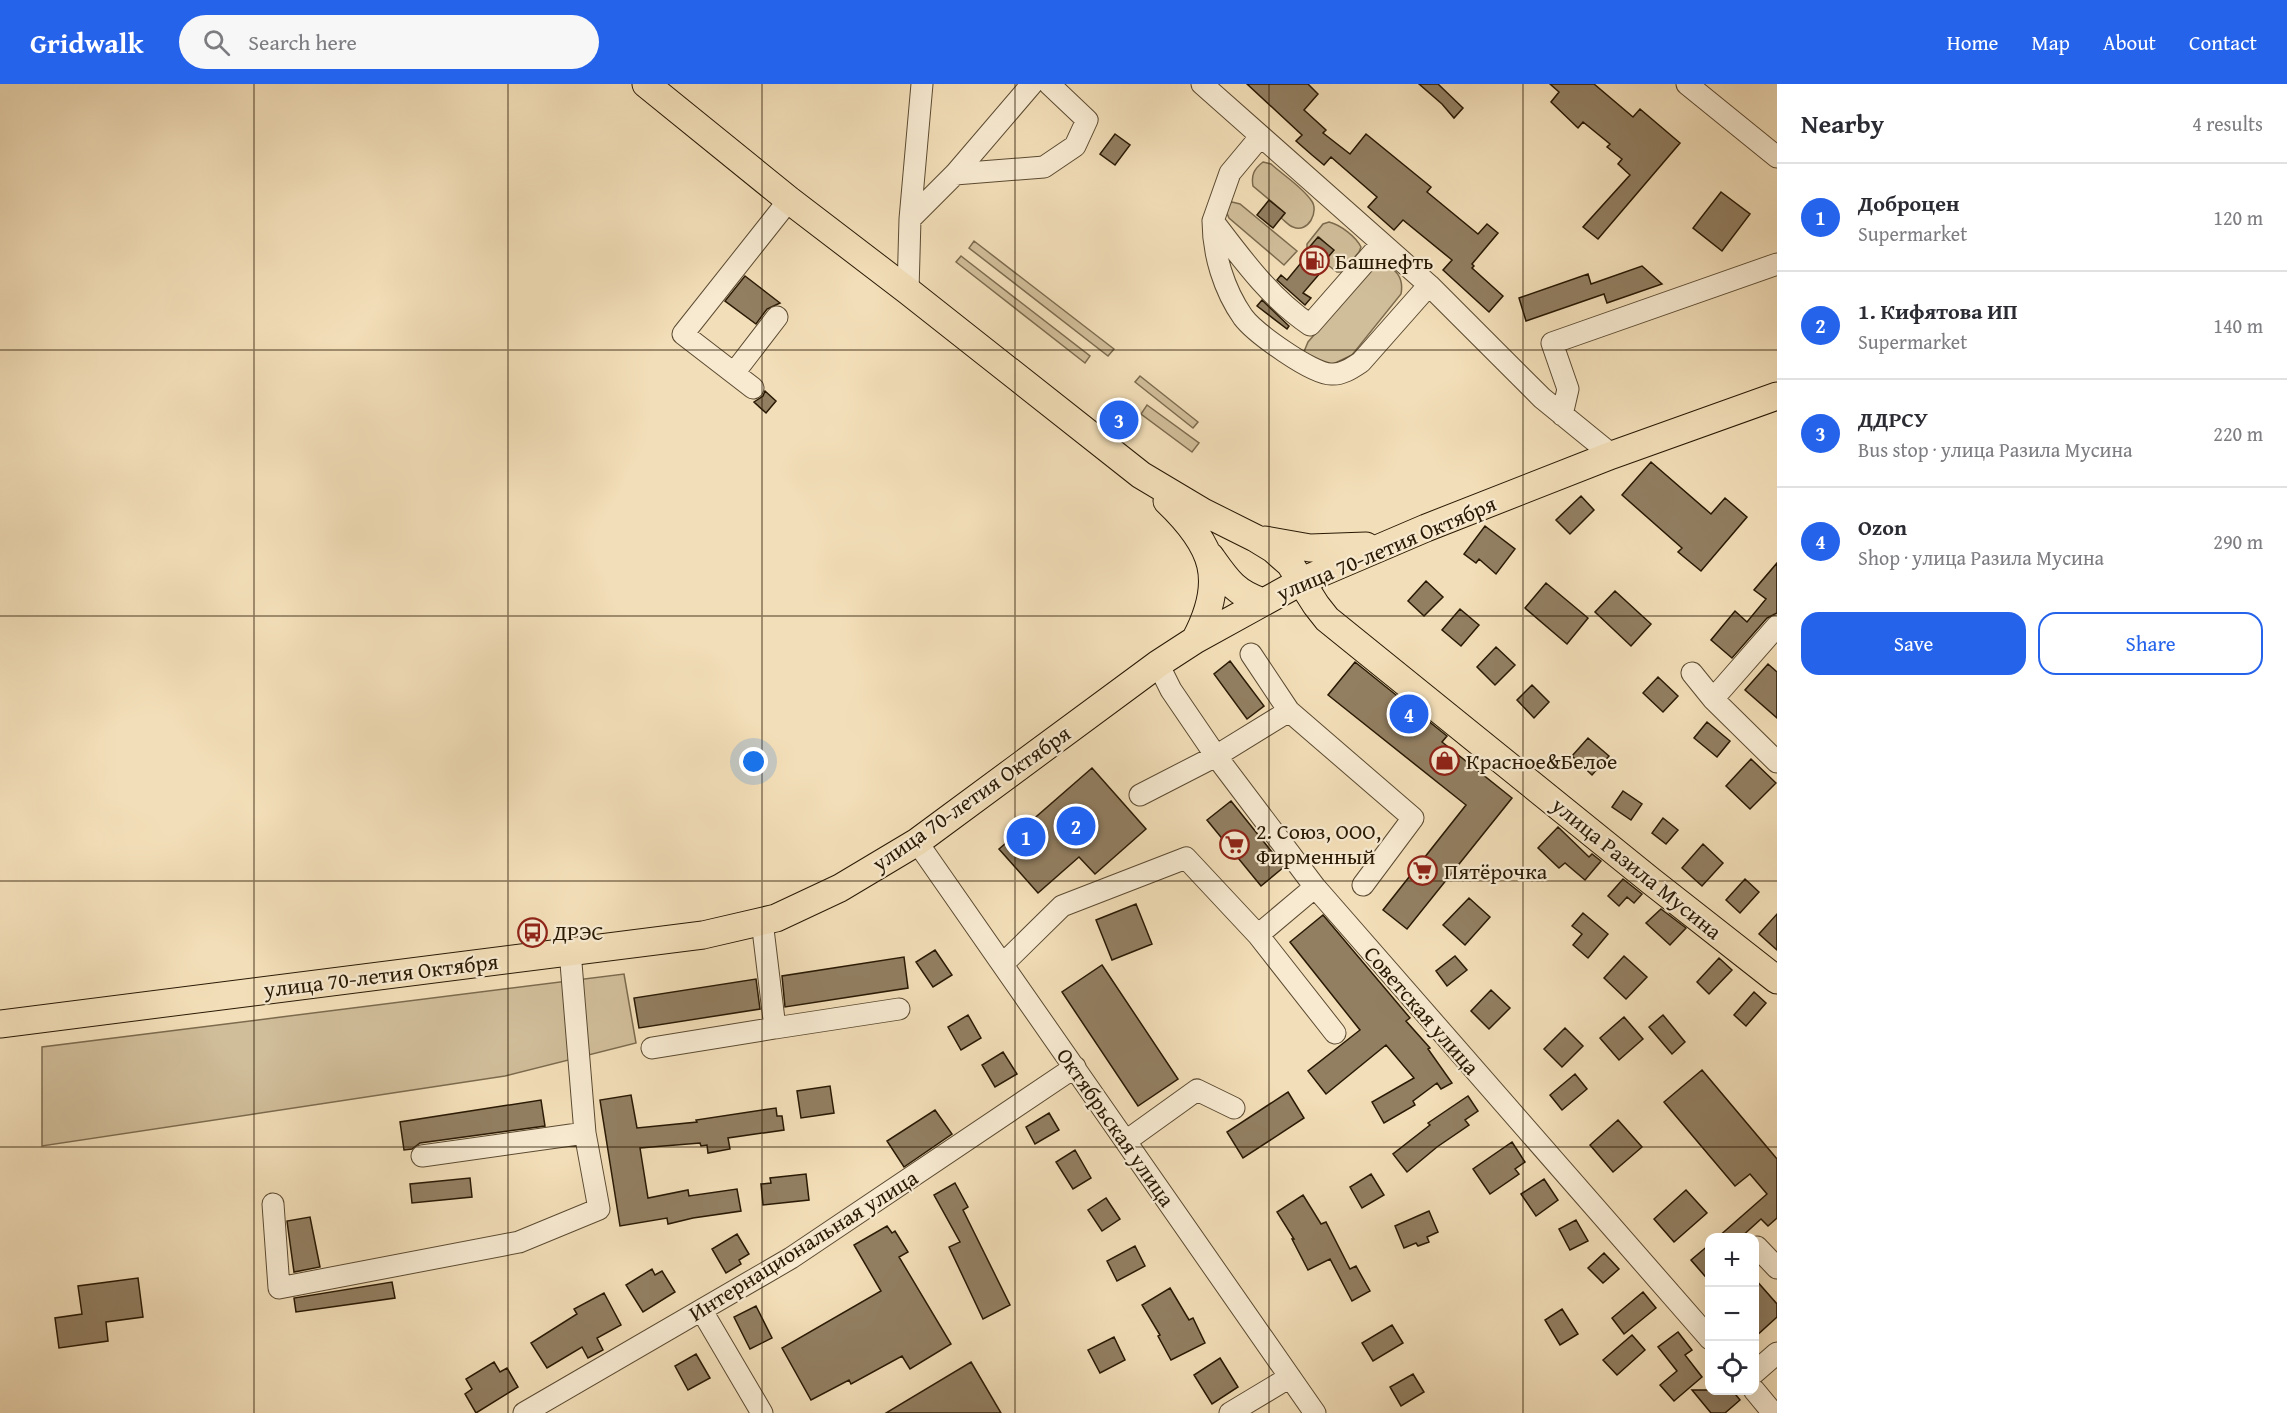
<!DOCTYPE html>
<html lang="en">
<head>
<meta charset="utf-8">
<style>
  :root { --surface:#fff; --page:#f7f7f7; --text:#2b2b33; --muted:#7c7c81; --line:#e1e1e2; --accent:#2563eb }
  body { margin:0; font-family:"Gentium Book Plus",serif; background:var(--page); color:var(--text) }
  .controls { position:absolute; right:18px; bottom:18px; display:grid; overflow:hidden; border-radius:12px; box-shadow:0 6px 24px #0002 }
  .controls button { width:54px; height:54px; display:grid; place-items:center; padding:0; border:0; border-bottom:2px solid var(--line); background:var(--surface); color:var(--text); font:30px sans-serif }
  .you { position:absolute; left:754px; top:678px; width:21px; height:21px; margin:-15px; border:4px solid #fff; border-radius:50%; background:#1a73e8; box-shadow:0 0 0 9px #1a73e833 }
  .badge { display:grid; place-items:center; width:39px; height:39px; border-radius:50%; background:var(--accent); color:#fff; font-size:20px; font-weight:700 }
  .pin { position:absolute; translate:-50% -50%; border:3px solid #fff; box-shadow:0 2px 6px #0006 }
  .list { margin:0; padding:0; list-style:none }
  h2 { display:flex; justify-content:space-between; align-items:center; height:78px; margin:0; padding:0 24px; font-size:26px }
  h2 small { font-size:20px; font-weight:400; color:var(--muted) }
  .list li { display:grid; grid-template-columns:39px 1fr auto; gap:18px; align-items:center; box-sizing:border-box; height:108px; padding:0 24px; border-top:2px solid var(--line) }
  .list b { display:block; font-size:22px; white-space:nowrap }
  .list p { margin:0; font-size:20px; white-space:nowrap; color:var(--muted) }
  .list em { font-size:20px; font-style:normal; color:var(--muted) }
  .actions { display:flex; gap:12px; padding:18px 24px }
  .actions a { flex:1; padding:14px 0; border:2px solid var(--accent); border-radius:18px; text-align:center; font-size:21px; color:var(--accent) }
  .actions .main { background:var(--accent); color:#fff }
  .icon { flex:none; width:33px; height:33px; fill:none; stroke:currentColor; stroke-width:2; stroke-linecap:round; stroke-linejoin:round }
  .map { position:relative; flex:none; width:1777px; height:1329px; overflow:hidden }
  header { display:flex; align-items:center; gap:36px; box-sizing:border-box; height:84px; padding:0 30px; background:var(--accent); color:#fff }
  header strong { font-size:28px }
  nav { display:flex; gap:33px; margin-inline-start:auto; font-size:21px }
  .search { width:420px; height:54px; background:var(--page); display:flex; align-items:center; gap:15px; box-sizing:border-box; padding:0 21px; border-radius:33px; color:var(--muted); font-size:22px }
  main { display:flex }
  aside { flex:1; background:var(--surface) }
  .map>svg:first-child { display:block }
</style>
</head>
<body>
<header>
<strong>Gridwalk</strong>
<div class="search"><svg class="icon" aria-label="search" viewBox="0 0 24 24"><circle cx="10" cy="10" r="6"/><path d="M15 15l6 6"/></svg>Search here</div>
<nav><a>Home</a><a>Map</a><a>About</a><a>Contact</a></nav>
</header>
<main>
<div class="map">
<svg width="1777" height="1329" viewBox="0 0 1777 1329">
  <rect width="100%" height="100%" fill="#f2deb8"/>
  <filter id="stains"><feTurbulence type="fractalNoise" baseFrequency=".00333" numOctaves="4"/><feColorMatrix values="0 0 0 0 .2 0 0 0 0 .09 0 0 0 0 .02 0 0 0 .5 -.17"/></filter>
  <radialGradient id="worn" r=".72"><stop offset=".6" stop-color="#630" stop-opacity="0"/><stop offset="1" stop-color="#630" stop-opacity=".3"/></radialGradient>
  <path fill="#d0bd99" stroke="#7c6b4e" stroke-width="1.5" d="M1263 78 1271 80C1283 91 1301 102 1311 116 1320 127 1308 150 1293 143 1289 142 1284 136 1281 134L1285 129 1253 102C1251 91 1254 85 1263 78Z
    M1232 118 1240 120 1297 167 1284 181 1229 134 1226 127 1227 121Z
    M1329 138C1341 141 1356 153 1361 163L1359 168 1342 188H1337L1324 178 1333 166 1319 153 1307 166V160L1323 140Z
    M974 157 1114 265 1108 272 969 164Z
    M961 172 1090 272 1085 279 956 178Z
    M1379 181C1396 182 1404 194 1401 210L1352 271 1329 282 1303 270 1308 258 1371 185Z
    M1140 292 1198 338 1193 344 1135 298Z
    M1147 321 1199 359 1192 368 1141 330Z
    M624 890 636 959 505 992 42 1062V963Z"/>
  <path fill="#927f62" stroke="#291904" stroke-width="1.5" d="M1247 0H1308L1318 10 1304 26 1326 46 1323 49 1350 70 1366 50 1431 103 1427 108 1478 150 1487 140 1498 149 1472 180 1474 182 1472 184 1503 212 1489 228 1443 186 1452 176 1403 136 1394 146 1368 123 1377 113 1331 73 1324 81 1312 71 1296 57 1302 51Z
    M1419 0H1438L1463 24 1454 34 1442 20Z
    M1550 0H1594L1633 33 1640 25 1680 59 1598 155 1583 143 1630 91 1618 80 1622 75 1607 63 1610 60 1583 38 1578 44 1551 18 1559 8Z
    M1115 50 1130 61 1115 81 1100 70Z
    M1721 108 1750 130 1722 167 1693 144Z
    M1269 116 1285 129 1273 144 1257 131Z
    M1318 153 1334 166 1324 178 1327 181 1303 209 1311 214 1305 221 1277 196 1281 191 1287 196 1310 168 1307 166Z
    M1642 182 1662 200 1607 219 1604 210 1526 237 1519 214 1588 190 1591 200Z
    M745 192 780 219 767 225 756 240 725 217Z
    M1262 216 1289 242 1287 245 1257 222Z
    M765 307 776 317 766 329 754 318 763 312Z
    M1651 378 1711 430 1725 414 1747 433 1701 487 1678 468 1682 464 1622 411Z
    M1581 412 1594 426 1570 450 1556 436Z
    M1485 442 1515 465 1496 490 1479 475 1476 479 1464 470Z
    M1777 479V529L1767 534 1732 574 1711 556 1735 527 1747 538 1766 515 1754 506Z
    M1426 497 1443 513 1424 532 1408 517Z
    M1546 499 1588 534 1567 560 1525 524Z
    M1615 507 1651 540 1631 562 1595 528Z
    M1460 525 1479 541 1461 562 1442 546Z
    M1496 563 1515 581 1495 601 1477 583Z
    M1230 577 1264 622 1247 635 1214 590Z
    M1355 578 1447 652 1442 658 1512 714 1407 845 1383 826 1466 721 1328 611Z
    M1768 580 1777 588V634L1745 606Z
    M1658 593 1678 612 1663 628 1643 609Z
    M1532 601 1549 618 1534 634 1517 616Z
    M1707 638 1730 657 1717 673 1694 654Z
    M1588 654 1609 672 1592 691 1572 672Z
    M1751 675 1776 699 1750 725 1726 702Z
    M1092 684 1146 745 1095 790 1079 773 1038 809 999 765Z
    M1623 707 1642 720 1631 736 1612 723Z
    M1231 717 1284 783 1261 802 1207 736Z
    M1663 734 1678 746 1666 760 1652 749Z
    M1558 743 1589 773 1592 770 1601 777 1585 796 1565 779 1559 784 1538 764Z
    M1703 760 1723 779 1702 802 1682 784Z
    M1623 795 1642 810 1634 819 1627 813 1619 822 1608 812Z
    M1745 795 1759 808 1740 829 1726 816Z
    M1469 814 1490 833 1465 861 1443 841Z
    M1136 820 1152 860 1112 876 1096 836Z
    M1661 825 1686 844 1670 861 1646 839Z
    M1583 829 1608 850 1588 874 1573 861 1582 850 1572 842Z
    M1777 830V866L1759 850Z
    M1323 831 1410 934 1406 937 1430 964 1428 965 1452 999 1441 1005 1437 999 1413 1017 1415 1021 1384 1039 1372 1018 1414 994 1386 961 1326 1010 1308 987 1360 946 1290 858Z
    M935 866 952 891 933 903 916 878Z
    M1455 872 1467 886 1447 902 1436 887Z
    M1624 872 1647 893 1626 915 1604 894Z
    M904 873 908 904 785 923 782 892Z
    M1719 874 1732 886 1709 910 1697 898Z
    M1102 881 1178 995 1138 1022 1062 908Z
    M756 895 760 925 639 944 634 914Z
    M1491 906 1510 924 1489 945 1471 927Z
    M1754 908 1766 919 1746 942 1734 931Z
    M968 931 981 954 961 966 948 943Z
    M1663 931 1685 958 1672 970 1649 943Z
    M1624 933 1643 955 1619 976 1600 954Z
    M1565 944 1583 962 1562 983 1544 965Z
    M1003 968 1017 990 995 1003 982 981Z
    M1702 986 1777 1075V1134L1768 1142 1761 1135 1740 1154H1717L1767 1110 1750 1090 1735 1102 1664 1018Z
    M1575 990 1587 1005 1562 1026 1550 1011Z
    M830 1002 834 1029 801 1034 797 1007Z
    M1288 1008 1304 1034 1243 1074 1227 1048Z
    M631 1011 637 1044 697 1038 696 1036 776 1024 777 1032H782L784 1046 728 1054 730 1065 708 1069 707 1061 701 1062 700 1059 640 1064 648 1114 688 1106 689 1112 737 1105 741 1127 693 1134 668 1140 667 1134 620 1142 600 1016Z
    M1468 1012 1478 1027 1465 1036 1469 1041 1437 1063 1407 1088 1393 1070 1430 1041 1428 1039Z
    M541 1016 545 1042 420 1059 412 1065 404 1066 400 1038Z
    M935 1026 952 1050 904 1083 887 1057Z
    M1049 1029 1059 1046 1035 1060 1026 1043Z
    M1618 1036 1642 1063 1613 1088 1590 1061Z
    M1512 1058 1525 1078 1515 1085 1519 1090 1490 1110 1473 1085Z
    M1075 1066 1091 1094 1073 1105 1056 1078Z
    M806 1090 809 1116 763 1121 761 1100 771 1099 770 1094Z
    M1371 1090 1384 1111 1362 1124 1350 1103Z
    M470 1094 472 1113 412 1119 410 1100Z
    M1544 1095 1558 1116 1536 1132 1521 1110Z
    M955 1099 968 1123 963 1126 1010 1221 983 1235 949 1163 960 1158 934 1111Z
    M1686 1106 1707 1129 1674 1158 1654 1135Z
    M1303 1111 1321 1140 1326 1138 1350 1185 1356 1182 1370 1207 1352 1217 1330 1175 1308 1186 1292 1155H1294L1277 1128Z
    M1106 1114 1120 1135 1102 1147 1088 1126Z
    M1429 1127 1438 1148 1427 1153 1429 1158 1418 1162 1416 1159 1404 1164 1395 1142Z
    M310 1133 320 1183 294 1188 287 1137Z
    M1576 1136 1588 1157 1570 1166 1559 1145Z
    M887 1142 892 1149 895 1147 908 1168 899 1173 951 1260 910 1285 902 1272 851 1300 849 1296 811 1316 782 1264 881 1207 854 1161Z
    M737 1150 749 1170 739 1176 741 1180 726 1189 712 1165Z
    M1710 1160V1198L1691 1176Z
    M1135 1162 1145 1182 1117 1197 1107 1177Z
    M1604 1169 1619 1185 1603 1199 1588 1184Z
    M652 1185 655 1191 662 1187 675 1208 643 1228 626 1201Z
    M138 1194 143 1233 106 1238 108 1257 59 1264 55 1234 82 1230 78 1202Z
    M1755 1195 1777 1220V1233L1755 1253Z
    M392 1198 395 1214 296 1228 294 1214Z
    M1170 1204 1189 1236 1193 1234 1205 1259 1171 1276 1158 1252 1160 1251 1142 1221Z
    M1643 1208 1656 1224 1624 1250 1612 1234Z
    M604 1209 621 1241 597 1254 603 1266 588 1274 582 1263 547 1284 531 1259 577 1230 574 1225Z
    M756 1222 772 1254 750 1265 734 1233Z
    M1562 1225 1578 1250 1560 1261 1545 1236Z
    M1392 1241 1403 1259 1373 1277 1362 1259Z
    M1678 1248 1692 1266 1685 1271 1702 1293 1674 1317 1660 1301 1677 1287 1658 1263Z
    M1632 1251 1645 1266 1617 1291 1603 1276Z
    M1114 1253 1125 1276 1100 1289 1088 1266Z
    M696 1270 710 1294 688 1306 675 1282Z
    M1220 1274 1238 1303 1212 1320 1194 1291Z
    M494 1278 500 1288 507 1284 518 1303 476 1329 465 1310 472 1305 466 1295Z
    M971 1278 1001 1329H886Z
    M1413 1290 1424 1308 1401 1322 1390 1303Z
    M1692 1306H1732L1740 1316 1725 1329H1711Z"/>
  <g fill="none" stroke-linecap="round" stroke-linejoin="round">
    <defs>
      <path id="minor" d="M1202 0 1429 201 1542 314 1612 371
        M1687 0 1777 73
        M1260 53 1230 89 1213 137C1242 175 1270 214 1310 241L1381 160
        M955 90 1044 83 1075 62 1087 36 1049 0
        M910 135 955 90 1032 0
        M1213 137C1213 170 1224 206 1243 233 1255 249 1312 290 1331 290 1342 291 1352 284 1361 278L1429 201
        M908 207 910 135 922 0
        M734 289 777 233
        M753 304 683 250 789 116
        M1562 331 1568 305 1552 259 1777 180
        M1251 570 1289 627 1413 734 1363 801
        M1158 580 1171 606 1216 672 1315 803 1710 1255
        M1692 589 1713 615 1777 678
        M1713 615 1777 542
        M1140 711 1216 672 1289 627
        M917 758 1315 1329
        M1315 803 1258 851 1335 949
        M1003 880 1062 822 1186 774 1258 851
        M775 944 899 925
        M652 964 775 944 762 837
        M1126 1057 1197 1006 1234 1024
        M422 1072 585 1049 570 867
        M273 1120 279 1204 519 1158 599 1125 585 1049
        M1757 1163 1777 1184
        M702 1227 762 1329
        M1754 1289 1777 1269
        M1754 1306 1773 1329
        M524 1329 791 1174 1075 983
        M1230 1329 1290 1293"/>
      <path id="major" d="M646 0 789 116 908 207 1141 391 1203 428 1255 454 1273 465 1290 480 1316 521 1327 535 1651 797 1777 896
        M1167 417C1214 462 1227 496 1195 556
        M1265 456 1310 464 1366 462
        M1210 472C1227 496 1235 509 1263 518
        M0 940 703 851 776 834 840 804 917 758 1158 580 1195 556 1302 497 1426 444 1612 371 1777 312"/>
    </defs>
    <use href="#minor" stroke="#5b4a31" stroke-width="23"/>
    <use href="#major" stroke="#291904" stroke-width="29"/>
    <use href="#minor" stroke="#f7ead1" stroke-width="21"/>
    <use href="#major" stroke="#f2deb8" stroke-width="27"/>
  </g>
  <path fill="none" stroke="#291904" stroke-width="1.5" stroke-opacity="0.55" d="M254 0V1329M508 0V1329M762 0V1329M1015 0V1329M1269 0V1329M1523 0V1329M0 266H1777M0 532H1777M0 797H1777M0 1063H1777"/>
  <defs>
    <symbol id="fuel-ring" viewBox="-11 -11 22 22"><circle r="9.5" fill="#f7ead1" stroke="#8f2418" stroke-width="1.5"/><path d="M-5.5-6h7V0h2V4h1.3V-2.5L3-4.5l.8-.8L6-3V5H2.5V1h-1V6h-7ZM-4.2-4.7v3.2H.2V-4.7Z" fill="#8f2418"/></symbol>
    <symbol id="shop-ring" viewBox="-11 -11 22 22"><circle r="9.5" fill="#f7ead1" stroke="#8f2418" stroke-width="1.5"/><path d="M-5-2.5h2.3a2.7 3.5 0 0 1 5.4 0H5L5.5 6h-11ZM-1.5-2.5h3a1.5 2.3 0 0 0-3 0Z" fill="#8f2418"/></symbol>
    <symbol id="supermarket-ring" viewBox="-11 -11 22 22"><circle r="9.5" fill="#f7ead1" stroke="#8f2418" stroke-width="1.5"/><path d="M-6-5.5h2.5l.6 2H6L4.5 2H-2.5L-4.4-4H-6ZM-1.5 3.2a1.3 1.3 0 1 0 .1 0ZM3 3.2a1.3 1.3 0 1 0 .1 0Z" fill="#8f2418"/></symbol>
    <symbol id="bus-ring" viewBox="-11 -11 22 22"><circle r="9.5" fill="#f7ead1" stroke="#8f2418" stroke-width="1.5"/><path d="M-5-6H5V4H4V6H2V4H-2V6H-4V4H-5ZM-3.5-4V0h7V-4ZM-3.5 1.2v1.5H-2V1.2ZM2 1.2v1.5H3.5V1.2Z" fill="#8f2418"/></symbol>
  </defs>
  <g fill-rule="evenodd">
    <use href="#fuel-ring" x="1298" y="160" width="33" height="33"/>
    <use href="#shop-ring" x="1428" y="660" width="33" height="33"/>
    <use href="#supermarket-ring" x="1218" y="744" width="33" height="33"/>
    <use href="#supermarket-ring" x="1406" y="770" width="33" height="33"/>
    <use href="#bus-ring" x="516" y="832" width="33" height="33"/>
  </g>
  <g text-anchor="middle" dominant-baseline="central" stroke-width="4.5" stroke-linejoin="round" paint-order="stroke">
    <g font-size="22" fill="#291904" stroke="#f7ead1" text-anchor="start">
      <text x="1335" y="177">Башнефть</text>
      <text x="1466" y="677">Красное&amp;Белое</text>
      <text x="1256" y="747">2. Союз, ООО,<tspan x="1256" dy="25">Фирменный</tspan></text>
      <text x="1444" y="787">Пятёрочка</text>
      <text x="553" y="848">ДРЭС</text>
    </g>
    <g font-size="22" fill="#291904" stroke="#f7ead1">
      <text transform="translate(1386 464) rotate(-23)">улица 70-летия Октября</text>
      <text transform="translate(971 714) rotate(-35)">улица 70-летия Октября</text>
      <text transform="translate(1637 784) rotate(39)">улица Разила Мусина</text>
      <text transform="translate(381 891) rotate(-7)">улица 70-летия Октября</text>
      <text transform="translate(1422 926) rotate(49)">Советская улица</text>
      <text transform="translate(1116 1043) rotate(55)">Октябрьская улица</text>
      <text transform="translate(803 1161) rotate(-32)">Интернациональная улица</text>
    </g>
  </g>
  <rect width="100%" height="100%" filter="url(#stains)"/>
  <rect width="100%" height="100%" fill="url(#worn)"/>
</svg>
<div class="controls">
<button>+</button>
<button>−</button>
<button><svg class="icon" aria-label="locate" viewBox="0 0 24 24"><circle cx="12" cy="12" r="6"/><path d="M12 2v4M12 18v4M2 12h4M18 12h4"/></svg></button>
</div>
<div class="you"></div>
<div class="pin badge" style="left:1026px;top:753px">1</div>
<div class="pin badge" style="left:1076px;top:742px">2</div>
<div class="pin badge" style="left:1119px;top:336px">3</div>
<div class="pin badge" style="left:1409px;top:630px">4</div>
</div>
<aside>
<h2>Nearby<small>4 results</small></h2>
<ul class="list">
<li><span class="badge">1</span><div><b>Доброцен</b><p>Supermarket</p></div><em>120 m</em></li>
<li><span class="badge">2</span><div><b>1. Кифятова ИП</b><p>Supermarket</p></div><em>140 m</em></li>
<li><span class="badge">3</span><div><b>ДДРСУ</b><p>Bus stop · улица Разила Мусина</p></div><em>220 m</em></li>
<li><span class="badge">4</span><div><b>Ozon</b><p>Shop · улица Разила Мусина</p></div><em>290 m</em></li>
</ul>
<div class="actions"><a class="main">Save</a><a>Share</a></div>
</aside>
</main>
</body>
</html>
